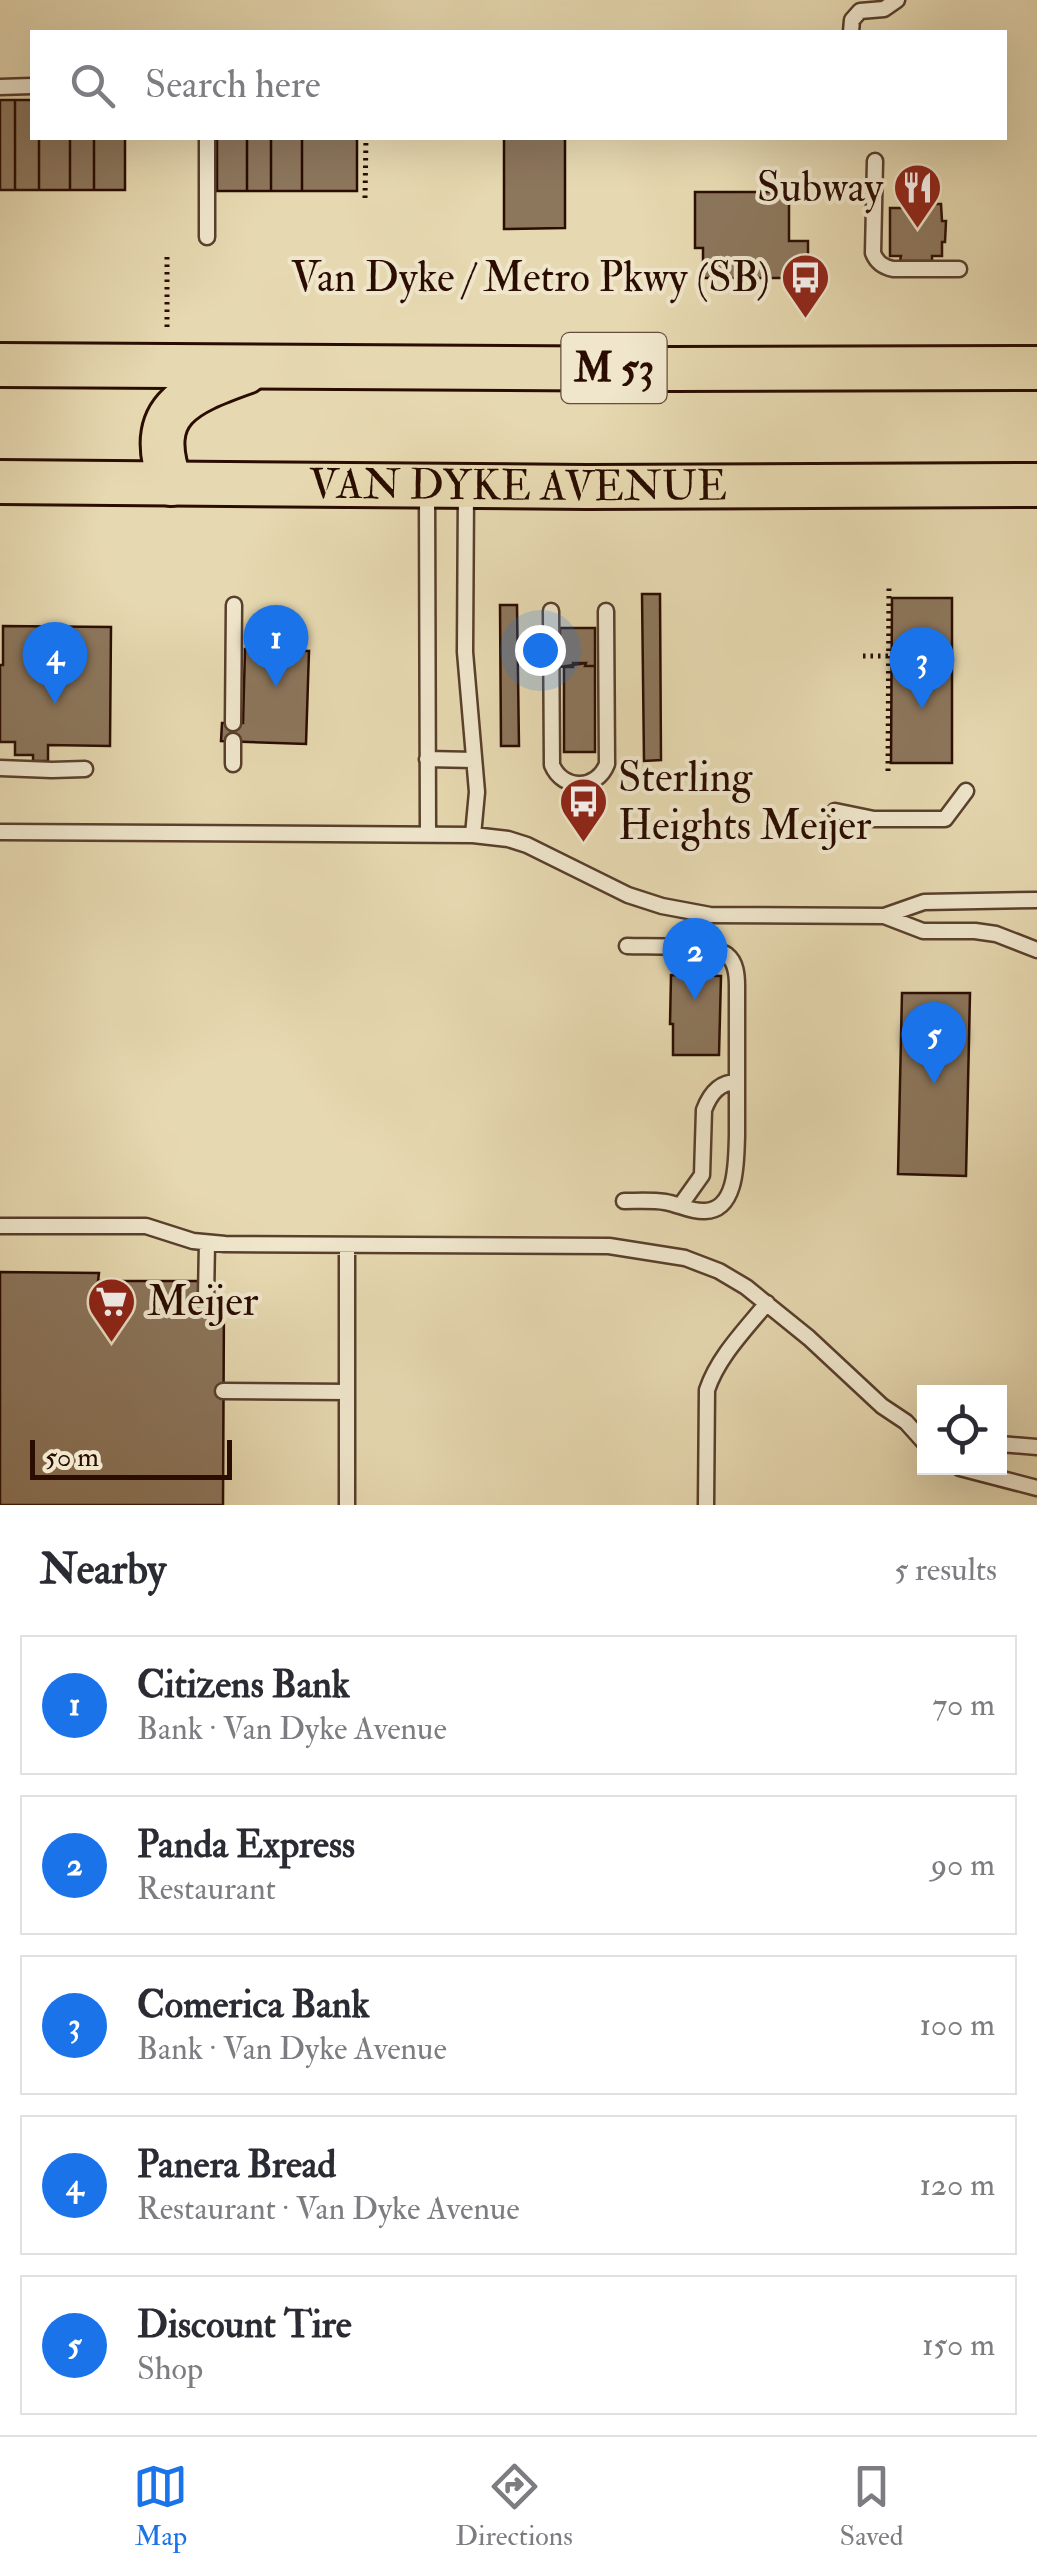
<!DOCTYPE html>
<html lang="en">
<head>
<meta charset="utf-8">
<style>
  :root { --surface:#fff; --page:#f2f2f3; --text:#2b2b33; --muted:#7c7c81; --line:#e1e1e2; --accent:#1a73e8 }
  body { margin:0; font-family:"IM FELL Double Pica",serif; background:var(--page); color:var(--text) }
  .controls { position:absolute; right:30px; bottom:30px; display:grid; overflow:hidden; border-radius:0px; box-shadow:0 10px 40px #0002 }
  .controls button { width:90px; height:90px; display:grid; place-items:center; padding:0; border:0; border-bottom:2px solid var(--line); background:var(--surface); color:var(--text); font:50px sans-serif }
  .scale { position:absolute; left:30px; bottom:25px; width:202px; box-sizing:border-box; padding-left:10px; border:5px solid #2a0c00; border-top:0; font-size:28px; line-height:35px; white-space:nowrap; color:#2a0c00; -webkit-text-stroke:8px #efe6cc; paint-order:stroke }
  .you { position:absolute; left:540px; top:650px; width:35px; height:35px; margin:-25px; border:8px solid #fff; border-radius:50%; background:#1a73e8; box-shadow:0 0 0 15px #1a73e833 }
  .badge { display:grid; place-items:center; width:65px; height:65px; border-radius:50%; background:var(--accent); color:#fff; font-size:32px; font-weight:700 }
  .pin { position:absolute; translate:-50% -82px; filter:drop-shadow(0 2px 5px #0008) }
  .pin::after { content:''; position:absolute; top:52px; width:35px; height:30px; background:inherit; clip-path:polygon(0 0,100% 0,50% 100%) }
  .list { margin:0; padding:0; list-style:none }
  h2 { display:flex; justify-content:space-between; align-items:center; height:130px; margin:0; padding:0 40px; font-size:42px }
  h2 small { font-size:32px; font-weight:400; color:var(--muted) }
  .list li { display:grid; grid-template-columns:65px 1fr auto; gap:30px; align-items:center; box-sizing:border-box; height:140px; margin:0 20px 20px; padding:0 20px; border:2px solid var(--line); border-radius:0px }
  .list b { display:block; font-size:38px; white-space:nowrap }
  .list p { margin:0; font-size:32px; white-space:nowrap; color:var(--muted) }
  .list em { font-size:32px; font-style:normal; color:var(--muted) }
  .icon { flex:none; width:55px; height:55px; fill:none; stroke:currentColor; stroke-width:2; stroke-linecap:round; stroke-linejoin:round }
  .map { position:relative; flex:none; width:1037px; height:1505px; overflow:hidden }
  .search { position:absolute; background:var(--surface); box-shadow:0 10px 40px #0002; left:30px; right:30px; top:30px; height:110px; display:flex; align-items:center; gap:25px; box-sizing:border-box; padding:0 35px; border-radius:0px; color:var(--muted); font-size:38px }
  .sheet { height:930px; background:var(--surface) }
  nav { display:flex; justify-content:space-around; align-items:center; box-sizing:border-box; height:140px; border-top:2px solid var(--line); background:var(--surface); font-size:28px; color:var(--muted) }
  nav a { display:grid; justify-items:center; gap:5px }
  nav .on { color:var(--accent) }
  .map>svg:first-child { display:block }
</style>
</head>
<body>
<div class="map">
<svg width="1037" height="1505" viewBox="0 0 1037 1505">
  <rect width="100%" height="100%" fill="#e6d8b0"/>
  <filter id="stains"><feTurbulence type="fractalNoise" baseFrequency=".002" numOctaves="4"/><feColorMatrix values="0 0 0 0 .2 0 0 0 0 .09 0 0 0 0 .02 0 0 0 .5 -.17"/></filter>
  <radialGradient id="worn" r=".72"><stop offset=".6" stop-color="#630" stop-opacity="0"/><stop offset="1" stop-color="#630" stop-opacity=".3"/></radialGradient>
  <path fill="#8c765c" stroke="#2a0c00" stroke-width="2.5" d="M0 100H15V190H0Z
    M15 100H32V138H39V190H15Z
    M39 138H70V190H39Z
    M70 138H94V190H70Z
    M94 138H125V190H94Z
    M217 138H247V191H217Z
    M247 138H271V191H247Z
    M271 138H302V191H271Z
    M302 138H357V191H302Z
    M504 138H565V228L504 229Z
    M695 192H789V241H808V267H788V278H703V248H695Z
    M918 204H941L942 221H946L945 242H942V256H932V261H900L901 256H890V208H918Z
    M642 594H660L661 760 644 761Z
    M892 598H952V763H891Z
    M500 605H517L519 746H501Z
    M3 626 111 627 110 746 48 745V761H33V755H15V742H0V665H3Z
    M560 628H595V666H585L586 663 560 667Z
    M245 649 309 651 306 744 221 741 222 723H243Z
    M573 663H586L585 666H595V752H564V667H573Z
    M671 975 721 976 719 1055H673V1024H670Z
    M902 993H970L966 1176 898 1174Z
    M0 1272 99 1273 98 1281H199V1297L224 1298 223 1505H0Z"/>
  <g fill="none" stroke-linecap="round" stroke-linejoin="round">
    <defs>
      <path id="service" d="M851 32 852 20 860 11 884 9 897 0
        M0 87 32 86
        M875 161 873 253C877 263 883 267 893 269H959
        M207 237V138
        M427 490 428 834
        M466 490 465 652 477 792 473 835
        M551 611 552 765C563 791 597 790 607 764L606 611
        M233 723 234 605
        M427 759 474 760
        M233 764V741
        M0 768 52 770 85 769
        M835 811 874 819H945L966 791
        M0 832 473 835 508 839 527 845 628 895 662 906 710 915 884 916 924 902 1037 900
        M884 916 923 931H975L996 934 1037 950
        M624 1201C638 1201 652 1200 665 1202 678 1204 691 1212 705 1211 738 1210 736 1159 737 1136V986C737 975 736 962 727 955 712 944 647 947 627 946
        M680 1206 702 1175 704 1110C710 1094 719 1082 737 1082
        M0 1226H146L193 1241 225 1244 609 1246 685 1258 719 1271 746 1287 809 1338 882 1406 906 1422 924 1442
        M206 1297 207 1243
        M223 1391 347 1392
        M1000 1444 1037 1447
        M960 1468 1037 1488
        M347 1505V1245
        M706 1505 707 1390C718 1357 745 1330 767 1303"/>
      <g id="primary">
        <path d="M0 365 671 369 1037 368"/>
        <path id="s1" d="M0 482 587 487 1037 485"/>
        <path d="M171 484C144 411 184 394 246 372"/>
      </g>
    </defs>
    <use href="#service" stroke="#593f2c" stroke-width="19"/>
    <use href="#primary" stroke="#2a0c00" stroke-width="48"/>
    <path stroke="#2a0c00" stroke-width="5" stroke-dasharray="2.5 5" stroke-linecap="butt" d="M365 198 366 138
      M167 327V252
      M863 656H889
      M888 771 889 584"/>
    <use href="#service" stroke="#efe6cc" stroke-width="14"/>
    <use href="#primary" stroke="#e6d8b0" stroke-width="42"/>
  </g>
  <defs>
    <symbol id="restaurant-pin" viewBox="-11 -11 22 30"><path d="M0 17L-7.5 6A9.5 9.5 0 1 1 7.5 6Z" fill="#8f2418" stroke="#efe6cc"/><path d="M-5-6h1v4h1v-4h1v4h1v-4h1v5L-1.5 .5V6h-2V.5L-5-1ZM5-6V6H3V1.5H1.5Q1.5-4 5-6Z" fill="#fff"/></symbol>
    <symbol id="bus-pin" viewBox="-11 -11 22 30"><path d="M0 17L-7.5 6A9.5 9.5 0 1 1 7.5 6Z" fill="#8f2418" stroke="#efe6cc"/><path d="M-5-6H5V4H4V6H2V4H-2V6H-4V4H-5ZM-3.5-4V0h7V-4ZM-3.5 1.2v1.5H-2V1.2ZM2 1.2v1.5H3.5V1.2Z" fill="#fff"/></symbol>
    <symbol id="supermarket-pin" viewBox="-11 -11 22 30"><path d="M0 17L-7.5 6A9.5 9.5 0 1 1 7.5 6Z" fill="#8f2418" stroke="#efe6cc"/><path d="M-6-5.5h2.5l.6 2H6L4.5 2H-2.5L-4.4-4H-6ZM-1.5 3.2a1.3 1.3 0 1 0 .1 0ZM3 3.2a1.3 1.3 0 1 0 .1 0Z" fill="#fff"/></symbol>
  </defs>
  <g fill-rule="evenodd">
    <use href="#restaurant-pin" x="890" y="160" width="55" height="75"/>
    <use href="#bus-pin" x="778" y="250" width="55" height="75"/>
    <use href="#bus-pin" x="556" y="774" width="55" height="75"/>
    <use href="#supermarket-pin" x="84" y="1274" width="55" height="75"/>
  </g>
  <g text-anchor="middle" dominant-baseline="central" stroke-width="8" stroke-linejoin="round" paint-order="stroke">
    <rect fill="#efe6cc" stroke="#654d3d" stroke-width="2.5" x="561.5" y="333" width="105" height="70" rx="8"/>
    <g font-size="40" font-weight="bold" fill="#2a0c00">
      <text x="614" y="368">M 53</text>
    </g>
    <g font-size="42" fill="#2a0c00" stroke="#efe6cc" text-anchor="end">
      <text x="883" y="188">Subway</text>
      <text x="770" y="278">Van Dyke / Metro Pkwy (SB)</text>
      <text x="618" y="778" text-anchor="start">Sterling<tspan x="618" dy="48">Heights Meijer</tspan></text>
      <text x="147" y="1302" text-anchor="start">Meijer</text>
    </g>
    <g font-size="42" fill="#2a0c00" stroke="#efe6cc">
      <text stroke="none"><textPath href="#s1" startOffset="518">VAN DYKE AVENUE</textPath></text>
    </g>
  </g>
  <rect width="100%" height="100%" filter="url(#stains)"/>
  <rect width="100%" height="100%" fill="url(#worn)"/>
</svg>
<div class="controls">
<button><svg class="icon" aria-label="locate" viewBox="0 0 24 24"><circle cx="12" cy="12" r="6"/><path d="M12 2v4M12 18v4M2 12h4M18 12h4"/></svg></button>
</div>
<div class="scale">50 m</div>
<div class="you"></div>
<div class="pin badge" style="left:276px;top:687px">1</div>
<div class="pin badge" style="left:695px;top:1000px">2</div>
<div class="pin badge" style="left:922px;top:709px">3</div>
<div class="pin badge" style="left:55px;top:704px">4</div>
<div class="pin badge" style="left:934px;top:1084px">5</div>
<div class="search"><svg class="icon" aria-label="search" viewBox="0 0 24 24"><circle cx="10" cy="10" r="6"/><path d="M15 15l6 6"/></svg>Search here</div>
</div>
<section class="sheet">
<h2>Nearby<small>5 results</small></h2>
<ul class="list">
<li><span class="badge">1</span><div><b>Citizens Bank</b><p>Bank · Van Dyke Avenue</p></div><em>70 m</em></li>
<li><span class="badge">2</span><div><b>Panda Express</b><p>Restaurant</p></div><em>90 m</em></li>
<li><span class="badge">3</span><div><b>Comerica Bank</b><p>Bank · Van Dyke Avenue</p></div><em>100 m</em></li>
<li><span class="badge">4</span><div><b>Panera Bread</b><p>Restaurant · Van Dyke Avenue</p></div><em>120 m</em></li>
<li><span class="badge">5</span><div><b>Discount Tire</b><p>Shop</p></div><em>150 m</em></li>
</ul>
</section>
<nav>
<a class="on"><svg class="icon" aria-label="map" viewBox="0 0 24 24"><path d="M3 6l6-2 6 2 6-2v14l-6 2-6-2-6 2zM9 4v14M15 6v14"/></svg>Map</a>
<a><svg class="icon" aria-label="directions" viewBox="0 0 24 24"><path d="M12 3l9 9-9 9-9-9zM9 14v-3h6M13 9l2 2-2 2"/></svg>Directions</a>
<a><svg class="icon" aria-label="saved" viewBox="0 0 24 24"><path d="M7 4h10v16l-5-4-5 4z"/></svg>Saved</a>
</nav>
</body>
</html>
